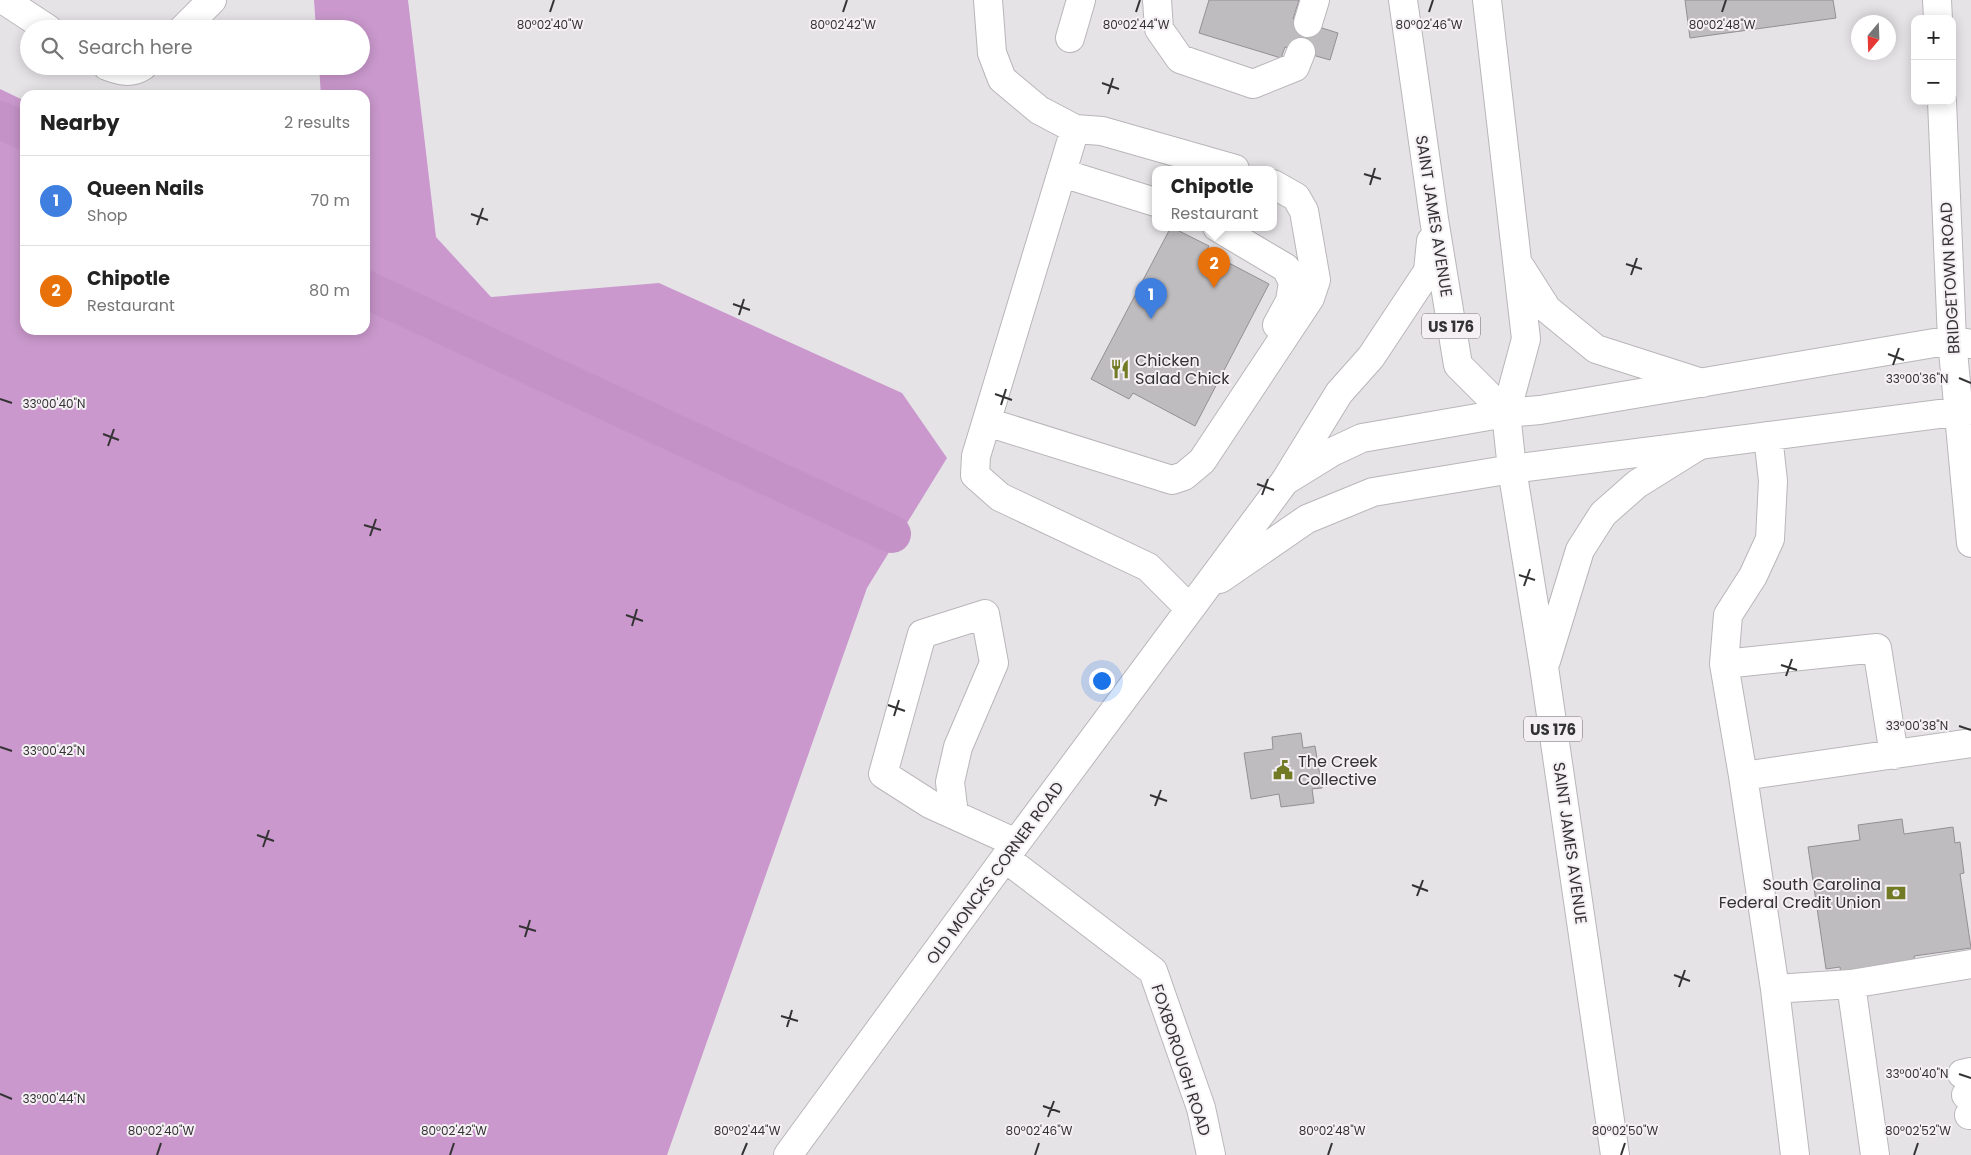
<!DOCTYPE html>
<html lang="en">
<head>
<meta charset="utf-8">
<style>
  :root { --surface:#fff; --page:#f6f6f6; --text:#222; --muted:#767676; --line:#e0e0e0; --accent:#727a25 }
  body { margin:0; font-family:Poppins,sans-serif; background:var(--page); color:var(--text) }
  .controls { position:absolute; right:15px; top:15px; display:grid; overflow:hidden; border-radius:10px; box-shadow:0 2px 12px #0003 }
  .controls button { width:45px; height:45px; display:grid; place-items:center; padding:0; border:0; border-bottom:1px solid var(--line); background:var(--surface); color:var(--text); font:25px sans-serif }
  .compass { position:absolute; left:1851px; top:15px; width:45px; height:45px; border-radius:50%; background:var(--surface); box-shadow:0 2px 12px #0003; rotate:199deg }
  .you { position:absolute; left:1101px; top:680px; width:18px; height:18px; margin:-12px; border:4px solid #fff; border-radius:50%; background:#1a73e8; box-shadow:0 0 0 8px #1a73e833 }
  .badge { display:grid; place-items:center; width:32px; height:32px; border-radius:50%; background:var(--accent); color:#fff; font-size:16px; font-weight:700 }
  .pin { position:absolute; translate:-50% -41px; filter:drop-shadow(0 1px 2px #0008) }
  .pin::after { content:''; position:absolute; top:26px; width:18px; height:15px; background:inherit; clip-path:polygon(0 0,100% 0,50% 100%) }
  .popup { position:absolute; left:1152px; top:166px; width:125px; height:65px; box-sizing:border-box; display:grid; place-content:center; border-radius:10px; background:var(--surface); filter:drop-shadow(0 1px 4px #0005); font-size:16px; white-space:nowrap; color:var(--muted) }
  .popup b { font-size:19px; color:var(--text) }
  .popup::after { content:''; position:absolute; left:50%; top:100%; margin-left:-10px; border:10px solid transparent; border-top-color:var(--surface) }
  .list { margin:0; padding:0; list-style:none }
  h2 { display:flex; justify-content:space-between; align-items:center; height:65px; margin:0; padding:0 20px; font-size:21px }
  h2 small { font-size:16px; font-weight:400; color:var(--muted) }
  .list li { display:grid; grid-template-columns:32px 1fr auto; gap:15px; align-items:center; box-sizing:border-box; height:90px; padding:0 20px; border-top:1px solid var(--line) }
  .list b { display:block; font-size:19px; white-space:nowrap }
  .list p { margin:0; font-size:16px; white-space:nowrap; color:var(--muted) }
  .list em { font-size:16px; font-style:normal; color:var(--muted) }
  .icon { flex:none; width:28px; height:28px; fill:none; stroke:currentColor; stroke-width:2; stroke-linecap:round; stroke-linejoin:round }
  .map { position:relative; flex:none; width:1971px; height:1155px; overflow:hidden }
  .search { position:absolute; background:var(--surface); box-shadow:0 2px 12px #0003; left:20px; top:20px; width:350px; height:55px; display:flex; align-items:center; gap:12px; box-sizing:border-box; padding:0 18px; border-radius:28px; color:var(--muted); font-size:19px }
  .panel { position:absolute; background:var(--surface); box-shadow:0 2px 12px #0003; left:20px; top:90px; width:350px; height:245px; border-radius:15px }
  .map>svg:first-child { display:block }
</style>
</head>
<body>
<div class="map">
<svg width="1971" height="1155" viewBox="0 0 1971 1155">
  <rect width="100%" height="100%" fill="#e6e3e7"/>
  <path fill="#ca98cd" d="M314 0H408L436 237 491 297 659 283 902 393 947 458 867 588 667 1155H0V89L25 101V330H365V95H321L319 66H361V29H316Z"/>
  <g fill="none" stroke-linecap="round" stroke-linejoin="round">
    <path stroke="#c492c7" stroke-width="38" d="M0 120 25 131
      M365 289 892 534"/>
  </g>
  <path fill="#bfbcbf" stroke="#939093" d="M1209 0H1299L1293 19 1338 33 1330 60 1285 47 1281 58 1199 33Z
    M1685 0H1833L1836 18 1690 38Z
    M1171 227 1209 246 1206 251 1269 284 1195 426 1133 393 1129 399 1091 379Z
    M1301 733 1303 748 1315 746 1322 788 1312 789 1314 803 1281 807 1279 794 1251 799 1244 753 1273 749 1272 737Z
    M1902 819 1904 834 1953 827 1955 843 1960 842 1964 873 1960 874 1971 948 1914 956 1916 971 1842 982 1840 967 1826 969 1808 847 1860 840 1858 825Z"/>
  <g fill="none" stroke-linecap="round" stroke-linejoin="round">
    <defs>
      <path id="minor" d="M4 0 48 29
        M988 0 992 53 1002 79 1039 110 1075 129 976 456 975 475 1000 497 1148 567 1190 609
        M1157 0 1159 29 1180 59 1253 84 1295 67 1301 52
        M1937 0 1938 19
        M1308 23 1315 0
        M183 29 212 0
        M1070 38 1081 0
        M107 66C120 71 131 74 143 66
        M1942 101 1952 340 1971 543
        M1075 129 1102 131 1235 169
        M1062 173 1155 202
        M1217 227 1286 268 1293 282 1290 301 1277 325
        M987 422 1172 480 1184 476 1202 461 1310 298 1316 280 1304 211 1296 197 1273 184
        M1220 579 1307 519 1373 492 1512 469 1971 410
        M1724 664 1728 615 1753 576 1770 539 1773 481 1768 436
        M1894 755 1877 648 1724 664 1743 776 1971 743
        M1743 776 1775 989 1795 1155
        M954 815 950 782 958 747 994 663 985 614 922 634 883 774 930 804 1016 843
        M1005 858 1153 971 1201 1108 1211 1155
        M1851 984 1971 964
        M1775 989 1851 984 1875 1155
        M1962 1074 1971 1072
        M1966 1095H1971
        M1969 1115H1971
        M788 1155 1005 858 1285 481 1332 452 1362 438 1506 413 1540 410 1952 340 1971 344"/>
      <path id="major" d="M1403 0 1434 219 1458 365 1506 413
        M1487 0 1526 339 1506 413 1512 469 1544 667 1615 1155
        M1521 268 1547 309 1596 349 1702 383
        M1285 481 1339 393 1371 357 1428 271 1431 241
        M1546 661 1580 550 1603 514 1637 484 1698 446"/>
    </defs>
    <use href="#minor" stroke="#b9b6b9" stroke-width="30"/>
    <use href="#major" stroke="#b9b6b9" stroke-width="30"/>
    <use href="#minor" stroke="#fff" stroke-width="28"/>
    <use href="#major" stroke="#fff" stroke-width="28"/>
  </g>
  <path fill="none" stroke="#343334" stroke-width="2" d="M550 12 554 0M843 12 847 0M1136 12 1140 0M1429 12 1433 0M1722 12 1726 0M1102 83 1119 89M1108 94 1113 78M1364 174 1381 179M1370 185 1375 168M471 214 488 220M477 225 483 208M1626 264 1642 269M1631 275 1637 258M733 304 750 310M739 315 744 299M1888 354 1904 360M1893 365 1899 348M1959 378 1971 383M995 394 1012 400M0 399 12 403M1001 405 1006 389M103 434 119 440M108 446 114 429M1257 484 1274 490M1262 495 1268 479M364 525 381 530M370 536 376 519M1519 575 1535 580M1524 586 1530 569M626 615 643 621M632 626 637 609M1781 665 1797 670M1786 676 1792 659M888 705 905 711M894 716 899 700M1959 726 1971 730M0 747 12 751M1150 795 1167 801M1155 806 1161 790M257 835 274 841M263 847 269 830M1412 885 1428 891M1417 896 1423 880M519 926 536 931M525 937 530 920M1674 975 1690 981M1679 987 1685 970M781 1016 798 1021M787 1027 792 1010M1959 1074 1971 1078M0 1094 12 1099M1043 1106 1060 1112M1048 1117 1054 1101M157 1155 161 1143M450 1155 454 1143M742 1155 747 1143M1035 1155 1039 1143M1328 1155 1332 1143M1621 1155 1625 1143M1914 1155 1918 1143"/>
  <defs>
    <symbol id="restaurant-bare" viewBox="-9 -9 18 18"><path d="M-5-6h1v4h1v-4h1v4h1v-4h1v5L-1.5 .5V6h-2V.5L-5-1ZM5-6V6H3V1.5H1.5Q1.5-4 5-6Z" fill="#727a25" stroke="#f4f0f4" stroke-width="2.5" paint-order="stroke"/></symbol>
    <symbol id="civic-bare" viewBox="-9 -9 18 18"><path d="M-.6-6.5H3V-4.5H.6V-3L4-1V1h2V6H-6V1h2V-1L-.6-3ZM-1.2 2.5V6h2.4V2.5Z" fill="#727a25" stroke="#f4f0f4" stroke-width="2.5" paint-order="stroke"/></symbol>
    <symbol id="bank-bare" viewBox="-9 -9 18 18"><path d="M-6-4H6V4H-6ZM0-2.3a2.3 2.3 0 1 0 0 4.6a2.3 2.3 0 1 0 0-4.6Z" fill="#727a25" stroke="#f4f0f4" stroke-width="2.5" paint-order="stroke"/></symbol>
  </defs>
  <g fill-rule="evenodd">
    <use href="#restaurant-bare" x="1106" y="355" width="28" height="28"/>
    <use href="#civic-bare" x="1269" y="756" width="28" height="28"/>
    <use href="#bank-bare" x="1882" y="879" width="28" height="28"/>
  </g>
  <g text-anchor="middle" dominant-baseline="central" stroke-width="4" stroke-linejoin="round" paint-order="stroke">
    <g fill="#f4f0f4" stroke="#6e6c6e" stroke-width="1">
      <rect x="1422" y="313.5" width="58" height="25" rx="4"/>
      <rect x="1524" y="716.5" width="58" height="25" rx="4"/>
    </g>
    <g font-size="15" font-weight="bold" fill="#343334">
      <text x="1451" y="326">US 176</text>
      <text x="1553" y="729">US 176</text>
    </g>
    <g font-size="16" fill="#343334" stroke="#f4f0f4">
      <text transform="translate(1434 216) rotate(81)">SAINT JAMES AVENUE</text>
      <text transform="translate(1950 278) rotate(-93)">BRIDGETOWN ROAD</text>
      <text transform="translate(1570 843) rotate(82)">SAINT JAMES AVENUE</text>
      <text transform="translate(995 873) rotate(-54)">OLD MONCKS CORNER ROAD</text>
      <text transform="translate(1181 1060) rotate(72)">FOXBOROUGH ROAD</text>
    </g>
    <g font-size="16" fill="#343334" stroke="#f4f0f4" text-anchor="start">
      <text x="1135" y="360">Chicken<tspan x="1135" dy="18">Salad Chick</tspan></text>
      <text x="1298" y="761">The Creek<tspan x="1298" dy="18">Collective</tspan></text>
      <text x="1881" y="884" text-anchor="end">South Carolina<tspan x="1881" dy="18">Federal Credit Union</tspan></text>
    </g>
  </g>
  <g font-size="12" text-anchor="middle" fill="#343334" stroke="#f4f0f4" stroke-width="4" stroke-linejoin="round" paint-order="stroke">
    <text x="550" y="29">80°02'40"W</text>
    <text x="843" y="29">80°02'42"W</text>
    <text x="1136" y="29">80°02'44"W</text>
    <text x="1429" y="29">80°02'46"W</text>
    <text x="1722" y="29">80°02'48"W</text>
    <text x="1917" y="383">33°00'36"N</text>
    <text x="54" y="408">33°00'40"N</text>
    <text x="1917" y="730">33°00'38"N</text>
    <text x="54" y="755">33°00'42"N</text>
    <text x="1917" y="1078">33°00'40"N</text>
    <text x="54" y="1103">33°00'44"N</text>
    <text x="161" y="1135">80°02'40"W</text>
    <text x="454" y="1135">80°02'42"W</text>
    <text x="747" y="1135">80°02'44"W</text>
    <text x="1039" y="1135">80°02'46"W</text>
    <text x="1332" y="1135">80°02'48"W</text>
    <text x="1625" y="1135">80°02'50"W</text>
    <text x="1918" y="1135">80°02'52"W</text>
  </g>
</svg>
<div class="controls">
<button>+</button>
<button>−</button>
</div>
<svg class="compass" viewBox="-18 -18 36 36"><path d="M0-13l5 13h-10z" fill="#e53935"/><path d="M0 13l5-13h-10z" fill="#767676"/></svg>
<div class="you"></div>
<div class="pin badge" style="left:1151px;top:319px;background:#3f7fe0">1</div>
<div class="pin badge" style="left:1214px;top:288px;background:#e8710a">2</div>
<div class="popup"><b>Chipotle</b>Restaurant</div>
<div class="search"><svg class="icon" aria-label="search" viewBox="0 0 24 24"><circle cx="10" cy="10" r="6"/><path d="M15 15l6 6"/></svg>Search here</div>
<section class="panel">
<h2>Nearby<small>2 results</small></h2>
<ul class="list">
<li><span class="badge" style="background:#3f7fe0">1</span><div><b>Queen Nails</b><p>Shop</p></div><em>70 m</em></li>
<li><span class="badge" style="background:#e8710a">2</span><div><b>Chipotle</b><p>Restaurant</p></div><em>80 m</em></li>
</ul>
</section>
</div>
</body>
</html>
